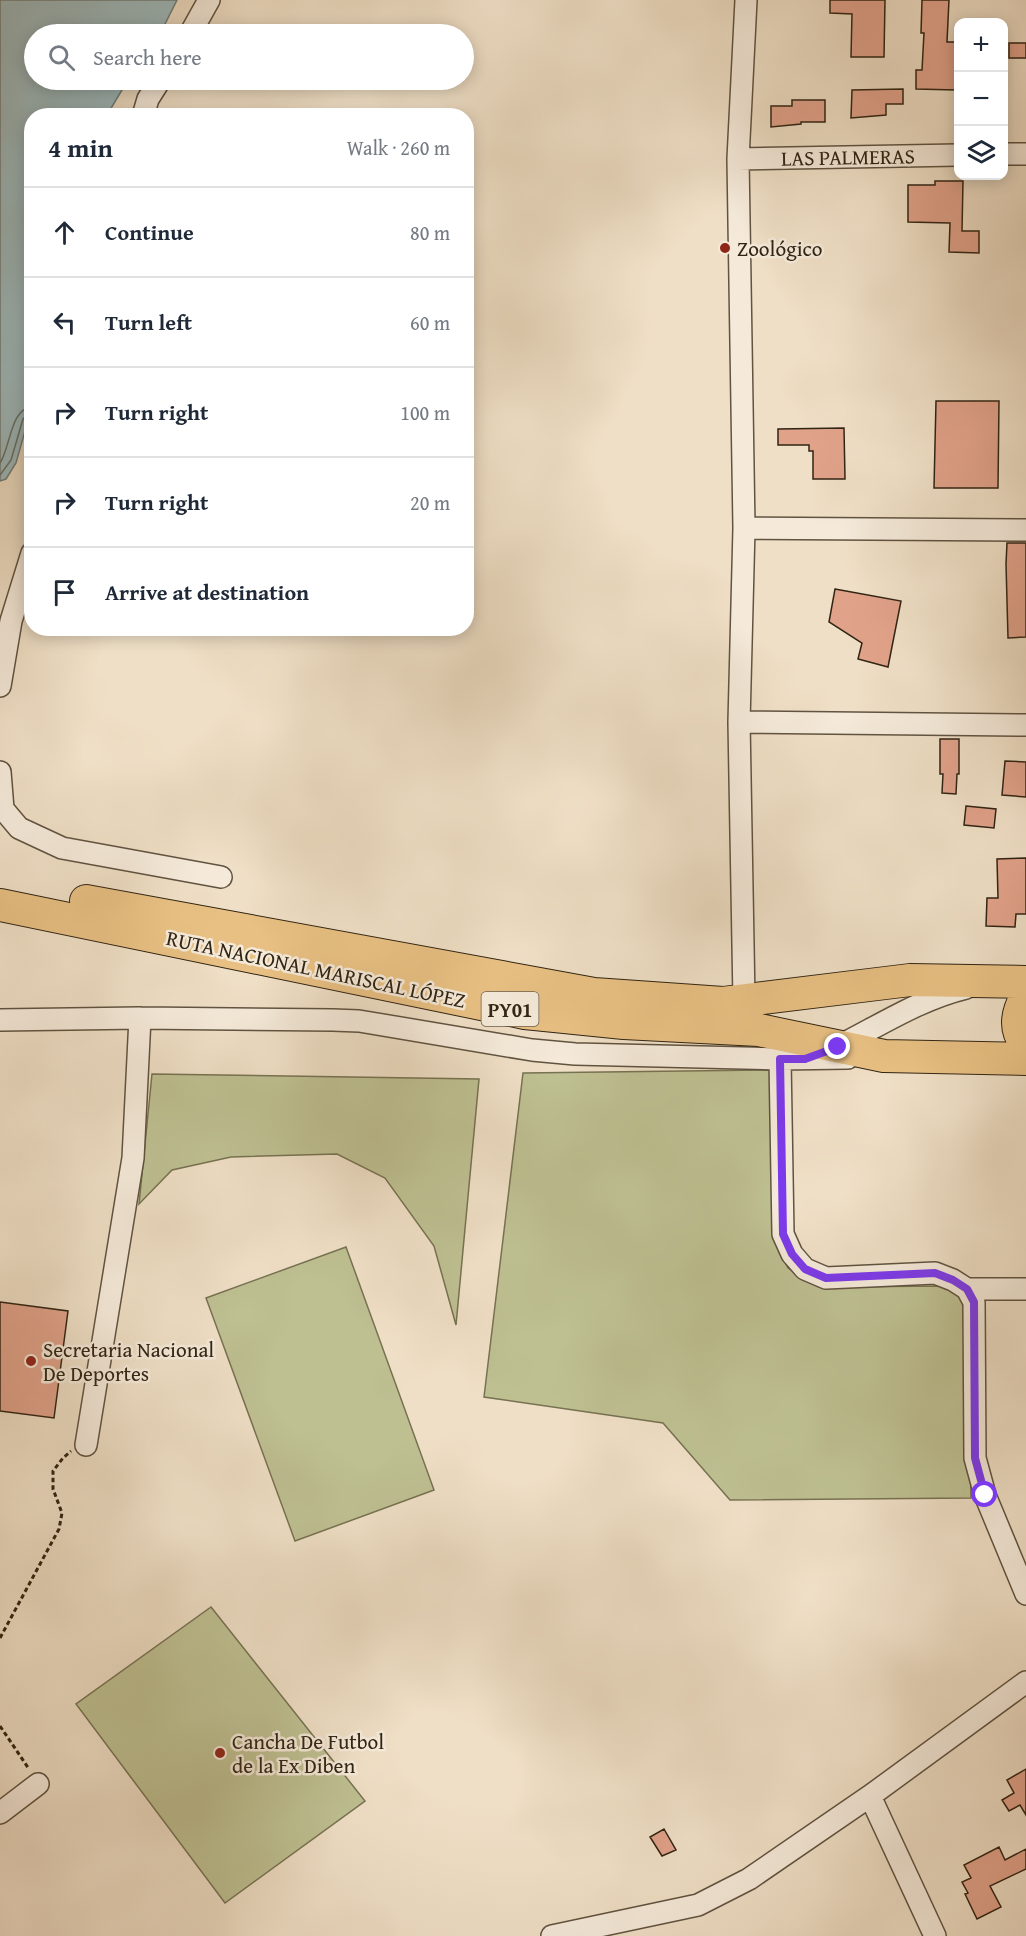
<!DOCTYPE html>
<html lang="en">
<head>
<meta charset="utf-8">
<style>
  :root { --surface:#fff; --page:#f2f2f3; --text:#1f2937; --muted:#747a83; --line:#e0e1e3 }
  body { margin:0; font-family:"Gentium Book Plus",serif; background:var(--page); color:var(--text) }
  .controls { position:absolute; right:18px; top:18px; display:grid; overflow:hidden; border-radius:12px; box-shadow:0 3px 15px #0003 }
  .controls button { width:54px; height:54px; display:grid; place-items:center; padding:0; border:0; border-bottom:2px solid var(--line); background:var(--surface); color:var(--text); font:30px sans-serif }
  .stop { position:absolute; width:18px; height:18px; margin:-14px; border:4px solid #7c3aed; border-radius:50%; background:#fff }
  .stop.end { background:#7c3aed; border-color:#fff; box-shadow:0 2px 6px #0008 }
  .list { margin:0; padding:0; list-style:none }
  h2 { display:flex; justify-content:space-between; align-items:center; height:78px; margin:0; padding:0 24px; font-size:26px }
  h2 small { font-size:20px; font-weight:400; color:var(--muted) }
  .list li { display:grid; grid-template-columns:39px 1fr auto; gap:18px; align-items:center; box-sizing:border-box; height:90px; padding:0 24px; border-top:2px solid var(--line) }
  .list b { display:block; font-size:22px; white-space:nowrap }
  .list em { font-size:20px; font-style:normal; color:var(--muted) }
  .icon { flex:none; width:33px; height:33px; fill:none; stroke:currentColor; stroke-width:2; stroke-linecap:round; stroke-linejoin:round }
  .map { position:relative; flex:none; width:1026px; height:1936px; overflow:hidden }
  .search { position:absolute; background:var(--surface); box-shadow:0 3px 15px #0003; left:24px; top:24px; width:450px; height:66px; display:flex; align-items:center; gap:15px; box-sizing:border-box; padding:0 21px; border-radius:33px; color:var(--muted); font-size:22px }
  .panel { position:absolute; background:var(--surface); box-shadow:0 3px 15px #0003; left:24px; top:108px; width:450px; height:528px; border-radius:24px }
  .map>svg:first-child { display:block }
</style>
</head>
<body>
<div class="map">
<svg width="1026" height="1936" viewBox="0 0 1026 1936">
  <rect width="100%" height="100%" fill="#efdfc6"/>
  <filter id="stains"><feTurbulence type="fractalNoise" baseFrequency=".00333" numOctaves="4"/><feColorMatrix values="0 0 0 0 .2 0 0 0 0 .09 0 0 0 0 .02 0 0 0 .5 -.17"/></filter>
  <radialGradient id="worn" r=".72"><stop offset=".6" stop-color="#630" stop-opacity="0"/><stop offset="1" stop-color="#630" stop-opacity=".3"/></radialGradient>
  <path fill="#bec092" stroke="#777252" stroke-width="1.5" d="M774 1070 777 1246 788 1268 819 1287 949 1286 964 1296 968 1311 971 1498 730 1500 663 1423 484 1397 523 1073Z
    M152 1074 479 1079 456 1325 434 1246 385 1178 337 1154 231 1157 172 1170 139 1204Z
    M346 1247 434 1490 295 1541 206 1298Z
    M211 1607 365 1801 225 1903 76 1704Z"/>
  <path fill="#9dbabe" stroke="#717e7a" stroke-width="1.5" d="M0 0H177L160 34H34V80H128L107 115 32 116 31 410 16 463 6 479 0 481Z"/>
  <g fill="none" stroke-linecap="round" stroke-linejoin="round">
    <path stroke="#666f68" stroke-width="1.5" d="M0 463C11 446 10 409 32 407
      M0 475 11 460 23 419 27 415H32"/>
  </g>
  <path fill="#e1a28a" stroke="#302413" stroke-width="1.5" d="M830 0H885L884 57H851L852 14 830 13Z
    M922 0H949L947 42H956V90L916 89V70H922L924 33H921Z
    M1009 43H1026V58H1009Z
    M903 89V104H886V115L851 118 852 90Z
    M792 100H825V122H801V124L771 127V106H792Z
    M935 181H963L962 231H979V253L949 252 950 223 908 222V185H935Z
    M936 401H999L998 488H934Z
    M844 428 845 479H813V451H809V445H778V429Z
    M1007 543H1026V637L1008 638 1006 564Z
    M835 589 901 601 888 667 858 659 862 643 829 622Z
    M940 739H959V774H957L956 794 942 793 943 774H940Z
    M1005 761 1026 762V797L1002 795Z
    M966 806 996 809 994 828 964 825Z
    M1026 858V914H1016L1015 927 986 926 987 898H998L997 859Z
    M0 1302 68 1311 54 1418 0 1411Z
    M1026 1769V1815L1020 1805 1009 1811 1002 1800 1014 1793 1007 1780Z
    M664 1829 676 1850 662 1856 650 1837Z
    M999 1847 1005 1860 1026 1849V1869L990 1886 1001 1907 977 1919 965 1894 968 1893 962 1882 971 1878 964 1865Z"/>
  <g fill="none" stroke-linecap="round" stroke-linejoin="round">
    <defs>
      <path id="minor" d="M190 34 209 0
        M143 116 148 99 160 80
        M1004 154H1026
        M738 159 958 155
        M744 528 1026 530
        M0 686 11 621 32 553
        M739 722 1026 725
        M0 772 3 809 19 828 62 848 221 877
        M744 1000 739 722 744 528 738 159 746 0
        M0 1020 140 1018 333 1020 359 1021 532 1050 575 1054 780 1059 848 1058
        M837 1047C879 1026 920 999 966 988
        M780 1059 783 1234 792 1254 805 1269 826 1278 935 1273 953 1280 967 1289 974 1302 975 1458 985 1495 1026 1594
        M967 1289H1026
        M86 1445 133 1158 140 1018
        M870 1796 935 1936
        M0 1813 38 1784
        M552 1936 698 1905 749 1879 870 1796 1026 1682"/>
      <path id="highway" d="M86 901 594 994 723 1003 910 980 1026 982
        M0 905 525 1013 624 1023 759 1030 884 1056 1026 1059
        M1026 997C1017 1013 1014 1029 1026 1044"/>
    </defs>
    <use href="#minor" stroke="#605340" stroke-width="24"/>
    <use href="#highway" stroke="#302413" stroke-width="34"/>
    <path stroke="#302413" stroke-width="3" stroke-dasharray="4.5 3" stroke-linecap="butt" d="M0 1638 59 1529 62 1513 53 1489V1471L63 1458 71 1451
      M0 1726 29 1769"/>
    <use href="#minor" stroke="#f5eada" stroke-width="21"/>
    <use href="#highway" stroke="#e8c083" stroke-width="32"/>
  </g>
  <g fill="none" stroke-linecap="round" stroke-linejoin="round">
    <path stroke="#7c3aed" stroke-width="8" d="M838 1047 805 1059H780L783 1234 792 1254 805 1269 826 1278 935 1273 953 1280 967 1289 974 1302 975 1458 985 1495"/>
  </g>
  <g fill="#8f2418" stroke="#f5eada" stroke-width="2">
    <circle cx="725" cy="248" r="6"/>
    <circle cx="31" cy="1361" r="6"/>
    <circle cx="220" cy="1753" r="6"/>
  </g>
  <g text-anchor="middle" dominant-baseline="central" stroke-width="5" stroke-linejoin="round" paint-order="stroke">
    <rect fill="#f5eada" stroke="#6b5f4f" stroke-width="1.5" x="481.5" y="992" width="57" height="34" rx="4.5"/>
    <g font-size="20" font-weight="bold" fill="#302413">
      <text x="510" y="1009">PY01</text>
    </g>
    <g font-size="21" fill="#302413" stroke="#f5eada">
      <text transform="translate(848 157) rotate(-1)">LAS PALMERAS</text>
      <text transform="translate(316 969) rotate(12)">RUTA NACIONAL MARISCAL LÓPEZ</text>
    </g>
    <g font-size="21" fill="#302413" stroke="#f5eada" text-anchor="start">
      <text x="737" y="248">Zoológico</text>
      <text x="43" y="1349">Secretaria Nacional<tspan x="43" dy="24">De Deportes</tspan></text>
      <text x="232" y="1741">Cancha De Futbol<tspan x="232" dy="24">de la Ex Diben</tspan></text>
    </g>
  </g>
  <rect width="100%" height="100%" filter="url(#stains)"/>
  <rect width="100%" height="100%" fill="url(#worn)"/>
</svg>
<div class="controls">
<button>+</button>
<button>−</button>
<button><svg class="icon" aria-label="layers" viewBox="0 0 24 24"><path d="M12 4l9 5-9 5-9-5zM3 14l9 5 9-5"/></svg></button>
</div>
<div class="stop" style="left:985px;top:1495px"></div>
<div class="stop end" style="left:838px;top:1047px"></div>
<div class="search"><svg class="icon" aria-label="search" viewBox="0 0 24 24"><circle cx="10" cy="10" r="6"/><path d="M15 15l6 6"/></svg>Search here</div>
<section class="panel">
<h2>4 min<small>Walk · 260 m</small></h2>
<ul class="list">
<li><svg class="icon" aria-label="ahead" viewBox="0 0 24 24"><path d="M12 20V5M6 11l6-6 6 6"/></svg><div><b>Continue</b></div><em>80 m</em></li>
<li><svg class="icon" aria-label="left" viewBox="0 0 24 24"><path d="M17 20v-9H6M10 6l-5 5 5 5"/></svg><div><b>Turn left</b></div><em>60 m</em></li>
<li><svg class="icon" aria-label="right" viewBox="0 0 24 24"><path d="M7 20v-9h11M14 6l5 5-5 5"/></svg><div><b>Turn right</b></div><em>100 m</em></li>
<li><svg class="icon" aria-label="right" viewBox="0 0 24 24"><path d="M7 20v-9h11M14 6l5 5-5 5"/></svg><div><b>Turn right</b></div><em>20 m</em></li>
<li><svg class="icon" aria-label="arrive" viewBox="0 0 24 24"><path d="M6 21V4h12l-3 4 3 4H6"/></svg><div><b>Arrive at destination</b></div></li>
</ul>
</section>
</div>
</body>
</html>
